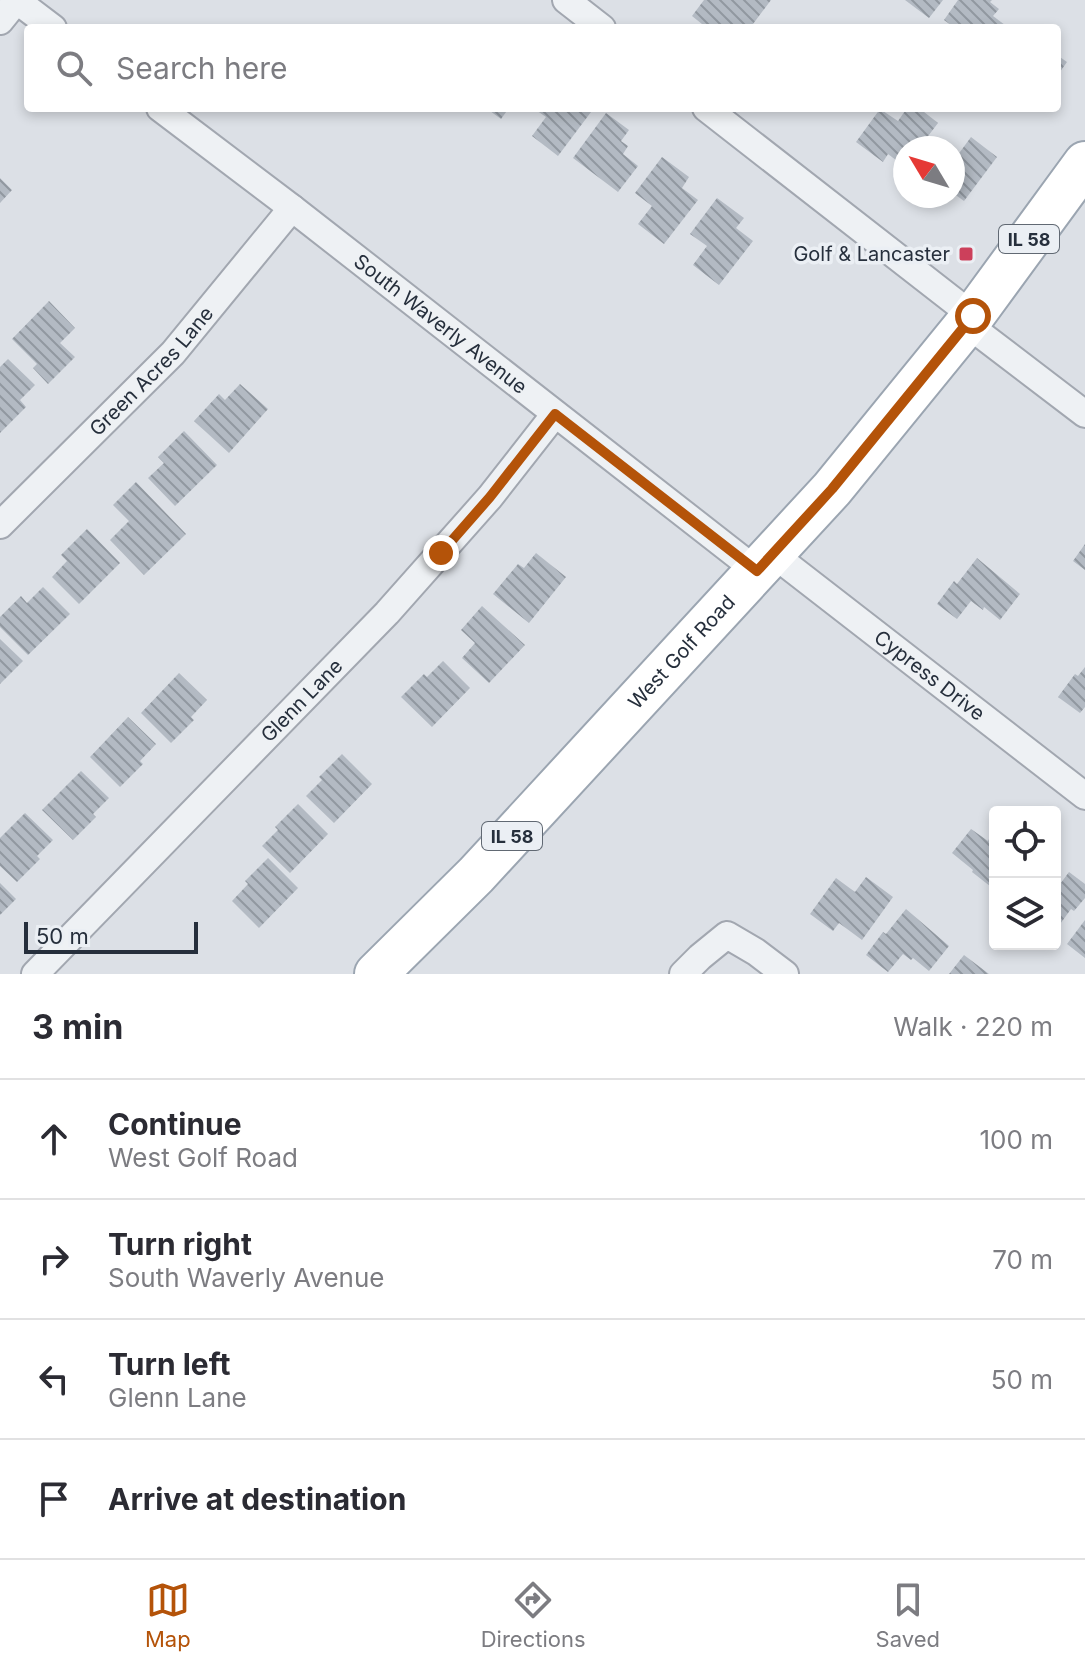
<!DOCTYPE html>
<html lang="en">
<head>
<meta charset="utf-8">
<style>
  :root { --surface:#fff; --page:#f7f7f7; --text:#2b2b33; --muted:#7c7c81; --line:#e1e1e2; --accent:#b45309 }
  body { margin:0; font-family:Inter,sans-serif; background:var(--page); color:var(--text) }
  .controls { position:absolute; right:24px; bottom:24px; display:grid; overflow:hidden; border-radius:8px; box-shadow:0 4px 12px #0003 }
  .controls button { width:72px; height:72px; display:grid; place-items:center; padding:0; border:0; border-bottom:2px solid var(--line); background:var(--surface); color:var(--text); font:40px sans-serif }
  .compass { position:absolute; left:893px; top:136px; width:72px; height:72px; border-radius:50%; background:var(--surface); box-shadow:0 4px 12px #0003; rotate:308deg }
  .scale { position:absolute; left:24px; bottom:20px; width:174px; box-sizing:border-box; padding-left:8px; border:4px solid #262f3c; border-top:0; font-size:22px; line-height:28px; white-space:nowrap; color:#262f3c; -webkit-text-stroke:6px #ebeff4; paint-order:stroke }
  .stop { position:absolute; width:24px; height:24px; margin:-18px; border:6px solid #b45309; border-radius:50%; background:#fff }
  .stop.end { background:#b45309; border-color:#fff; box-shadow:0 2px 8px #0008 }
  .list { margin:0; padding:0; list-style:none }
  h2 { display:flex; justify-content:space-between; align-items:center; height:104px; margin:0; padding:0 32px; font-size:34px }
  h2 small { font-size:26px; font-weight:400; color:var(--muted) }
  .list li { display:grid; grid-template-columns:52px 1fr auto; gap:24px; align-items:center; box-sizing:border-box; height:120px; padding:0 32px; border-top:2px solid var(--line) }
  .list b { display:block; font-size:30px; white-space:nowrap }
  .list p { margin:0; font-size:26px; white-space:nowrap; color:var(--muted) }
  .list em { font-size:26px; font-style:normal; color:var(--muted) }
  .icon { flex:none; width:44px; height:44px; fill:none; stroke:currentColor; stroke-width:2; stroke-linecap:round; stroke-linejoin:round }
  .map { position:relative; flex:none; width:1085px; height:974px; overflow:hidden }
  .search { position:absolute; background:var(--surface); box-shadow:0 4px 12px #0003; left:24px; right:24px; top:24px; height:88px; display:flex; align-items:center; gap:20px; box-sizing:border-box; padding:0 28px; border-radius:8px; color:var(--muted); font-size:30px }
  .sheet { height:584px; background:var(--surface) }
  nav { display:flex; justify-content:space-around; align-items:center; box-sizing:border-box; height:112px; border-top:2px solid var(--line); background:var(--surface); font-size:22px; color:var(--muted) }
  nav a { display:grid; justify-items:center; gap:4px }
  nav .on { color:var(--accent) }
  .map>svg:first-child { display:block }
</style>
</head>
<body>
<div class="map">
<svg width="1085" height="974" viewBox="0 0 1085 974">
  <defs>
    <pattern id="building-back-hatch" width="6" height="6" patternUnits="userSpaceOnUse" patternTransform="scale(2)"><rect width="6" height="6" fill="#b3bac3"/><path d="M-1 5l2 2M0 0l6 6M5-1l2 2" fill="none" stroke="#9198a0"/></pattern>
  </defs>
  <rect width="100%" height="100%" fill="#dce0e6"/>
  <path fill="url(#building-back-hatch)" d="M704 0H771L750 28H707L692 16Z
    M905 0H943L929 18Z
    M958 0H992L990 2 999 9 993 16 1009 28H955L944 20Z
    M1057 55 1067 62 1057 76Z
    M486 108H509L501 119Z
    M533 108H586L591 112 558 156 532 136 546 117Z
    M907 108H919L938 123 919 148H905V167L888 154 883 162 856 142 880 109 898 121Z
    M606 113 629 130 621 141 628 146 623 154 638 166 618 192 573 158Z
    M971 137 997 157 964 201 953 193V153L957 156Z
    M662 157 689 177 682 188 698 200 664 244 638 224 652 206 635 193Z
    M0 178 12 190 0 203Z
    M717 198 744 218 736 228 753 241 719 285 693 265 707 246 690 234Z
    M49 301 75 328 60 343 75 357 48 384 33 368 37 364 12 339Z
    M8 359 35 385 20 400 26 407 0 433V367Z
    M240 384 268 409 229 453 194 421 219 394 225 400Z
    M184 431 217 465 175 506 148 478 164 463 158 457Z
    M136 482 186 534 144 575 110 540 129 521 113 505Z
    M87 529 120 563 79 604 52 577 67 561 61 555Z
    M1085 544V570L1073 561Z
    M536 553 566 577 529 623 493 594 518 564 524 568Z
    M977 558 1020 594 1000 620 984 607 983 610 971 601 957 619 937 604 954 581 957 584Z
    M43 587 70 614 28 655 0 627V617L21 596 27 603Z
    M482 606 525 645 489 683 462 658 475 643 461 630Z
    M0 639 23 661 0 684Z
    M443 661 470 688 432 727 401 697 424 674 427 677Z
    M1085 667V707L1080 713 1058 697 1075 674 1078 676Z
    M179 673 207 700 191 717 194 720 171 743 141 713Z
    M128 717 156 744 140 761 143 764 120 787 90 757Z
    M342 754 372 784 334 823 306 796 322 780 319 777Z
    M81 771 109 798 93 814 96 817 73 840 42 810Z
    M298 804 328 834 290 873 262 846 278 830 275 827Z
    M25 813 53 840 37 856 40 859 17 882 0 866V838Z
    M971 829 988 841 989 839 995 843V890L972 872 973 870 952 853Z
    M268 858 298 888 259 928 232 901 248 884 245 881Z
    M1069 872 1085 884V898L1074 911 1071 909 1055 931V891Z
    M866 877 893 897 862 940 839 923 833 931 810 914 836 878 855 892Z
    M0 883 16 899 0 915Z
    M906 909 949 946 929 971 913 958 911 960 903 954 888 972 866 955 883 932 886 934Z
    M1085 920V958L1067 944Z
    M964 955 989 974H949Z"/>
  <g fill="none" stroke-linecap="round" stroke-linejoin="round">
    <defs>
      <g id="street">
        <path d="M16 0 53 28"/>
        <path d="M566 0 602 28"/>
        <path d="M0 21 17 0"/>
        <path id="s1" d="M160 108 292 208 757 571"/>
        <path d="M706 108 973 316"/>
        <path d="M967 324 1085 414"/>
        <path id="s2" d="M0 525 173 353 292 208"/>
        <path id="s3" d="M773 554 1085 796"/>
        <path id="s4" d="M35 974 387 613 490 497 555 414"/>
        <path d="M683 974 700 957 727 935 756 952 785 974"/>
      </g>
      <g id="primary">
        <path id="s5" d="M376 974 476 875 832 489 973 316 1085 163"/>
      </g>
    </defs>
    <use href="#street" stroke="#a2a7b0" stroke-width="30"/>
    <use href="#primary" stroke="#9ba5b1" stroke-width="46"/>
    <use href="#street" stroke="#eef1f4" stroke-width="26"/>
    <use href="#primary" stroke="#fff" stroke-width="42"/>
  </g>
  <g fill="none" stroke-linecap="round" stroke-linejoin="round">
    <path stroke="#b45309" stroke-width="10" d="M441 553 490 497 555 414 757 571 832 489 973 316"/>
  </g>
  <rect fill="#cc405b" stroke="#ebeff4" stroke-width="3" x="958" y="246" width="16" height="16" rx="4"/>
  <g text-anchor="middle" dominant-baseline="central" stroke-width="7" stroke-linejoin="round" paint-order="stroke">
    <g fill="#ebeff4" stroke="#616973" stroke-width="2">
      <rect x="999" y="225" width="60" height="28" rx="6"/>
      <rect x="482" y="822" width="60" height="28" rx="6"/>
    </g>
    <g font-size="18" font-weight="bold" fill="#262f3c">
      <text x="1029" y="239">IL 58</text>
      <text x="512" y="836">IL 58</text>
    </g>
    <g font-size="20" fill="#262f3c" stroke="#ebeff4" text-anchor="end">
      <text x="950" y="254">Golf &amp; Lancaster</text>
    </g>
    <g font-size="20" fill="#262f3c" stroke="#ebeff4">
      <text stroke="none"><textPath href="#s1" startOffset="354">South Waverly Avenue</textPath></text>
      <text stroke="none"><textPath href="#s2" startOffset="216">Green Acres Lane</textPath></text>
      <text stroke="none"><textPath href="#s5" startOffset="444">West Golf Road</textPath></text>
      <text stroke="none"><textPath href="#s3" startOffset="198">Cypress Drive</textPath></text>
      <text stroke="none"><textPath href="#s4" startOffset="382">Glenn Lane</textPath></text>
    </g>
  </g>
</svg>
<div class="controls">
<button><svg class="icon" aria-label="locate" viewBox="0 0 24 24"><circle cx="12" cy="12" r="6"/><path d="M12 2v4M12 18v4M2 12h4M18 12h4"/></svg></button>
<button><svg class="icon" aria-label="layers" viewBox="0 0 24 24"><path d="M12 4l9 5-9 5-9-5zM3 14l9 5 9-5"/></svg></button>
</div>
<svg class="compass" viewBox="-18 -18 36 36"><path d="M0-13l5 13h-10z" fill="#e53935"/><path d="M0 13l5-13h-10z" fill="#7c7c81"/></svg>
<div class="scale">50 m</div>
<div class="stop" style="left:973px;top:316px"></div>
<div class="stop end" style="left:441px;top:553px"></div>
<div class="search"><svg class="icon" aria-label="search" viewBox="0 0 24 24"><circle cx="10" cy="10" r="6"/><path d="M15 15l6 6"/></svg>Search here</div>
</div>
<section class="sheet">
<h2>3 min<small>Walk · 220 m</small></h2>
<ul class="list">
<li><svg class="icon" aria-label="ahead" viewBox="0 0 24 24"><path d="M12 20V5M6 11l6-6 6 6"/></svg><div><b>Continue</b><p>West Golf Road</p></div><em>100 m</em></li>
<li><svg class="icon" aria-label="right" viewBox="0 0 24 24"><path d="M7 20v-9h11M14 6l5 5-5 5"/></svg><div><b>Turn right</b><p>South Waverly Avenue</p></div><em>70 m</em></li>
<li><svg class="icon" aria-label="left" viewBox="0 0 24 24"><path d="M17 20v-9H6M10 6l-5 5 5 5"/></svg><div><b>Turn left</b><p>Glenn Lane</p></div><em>50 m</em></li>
<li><svg class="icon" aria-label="arrive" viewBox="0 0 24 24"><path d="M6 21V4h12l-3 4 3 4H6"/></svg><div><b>Arrive at destination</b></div></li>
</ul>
</section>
<nav>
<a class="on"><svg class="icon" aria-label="map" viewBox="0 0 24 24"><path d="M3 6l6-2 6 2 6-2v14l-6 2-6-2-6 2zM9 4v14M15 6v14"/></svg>Map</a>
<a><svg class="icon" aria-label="directions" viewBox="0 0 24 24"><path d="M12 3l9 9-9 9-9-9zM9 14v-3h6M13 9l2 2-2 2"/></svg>Directions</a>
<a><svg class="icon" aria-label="saved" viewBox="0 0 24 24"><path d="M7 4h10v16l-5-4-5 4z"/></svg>Saved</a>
</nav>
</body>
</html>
